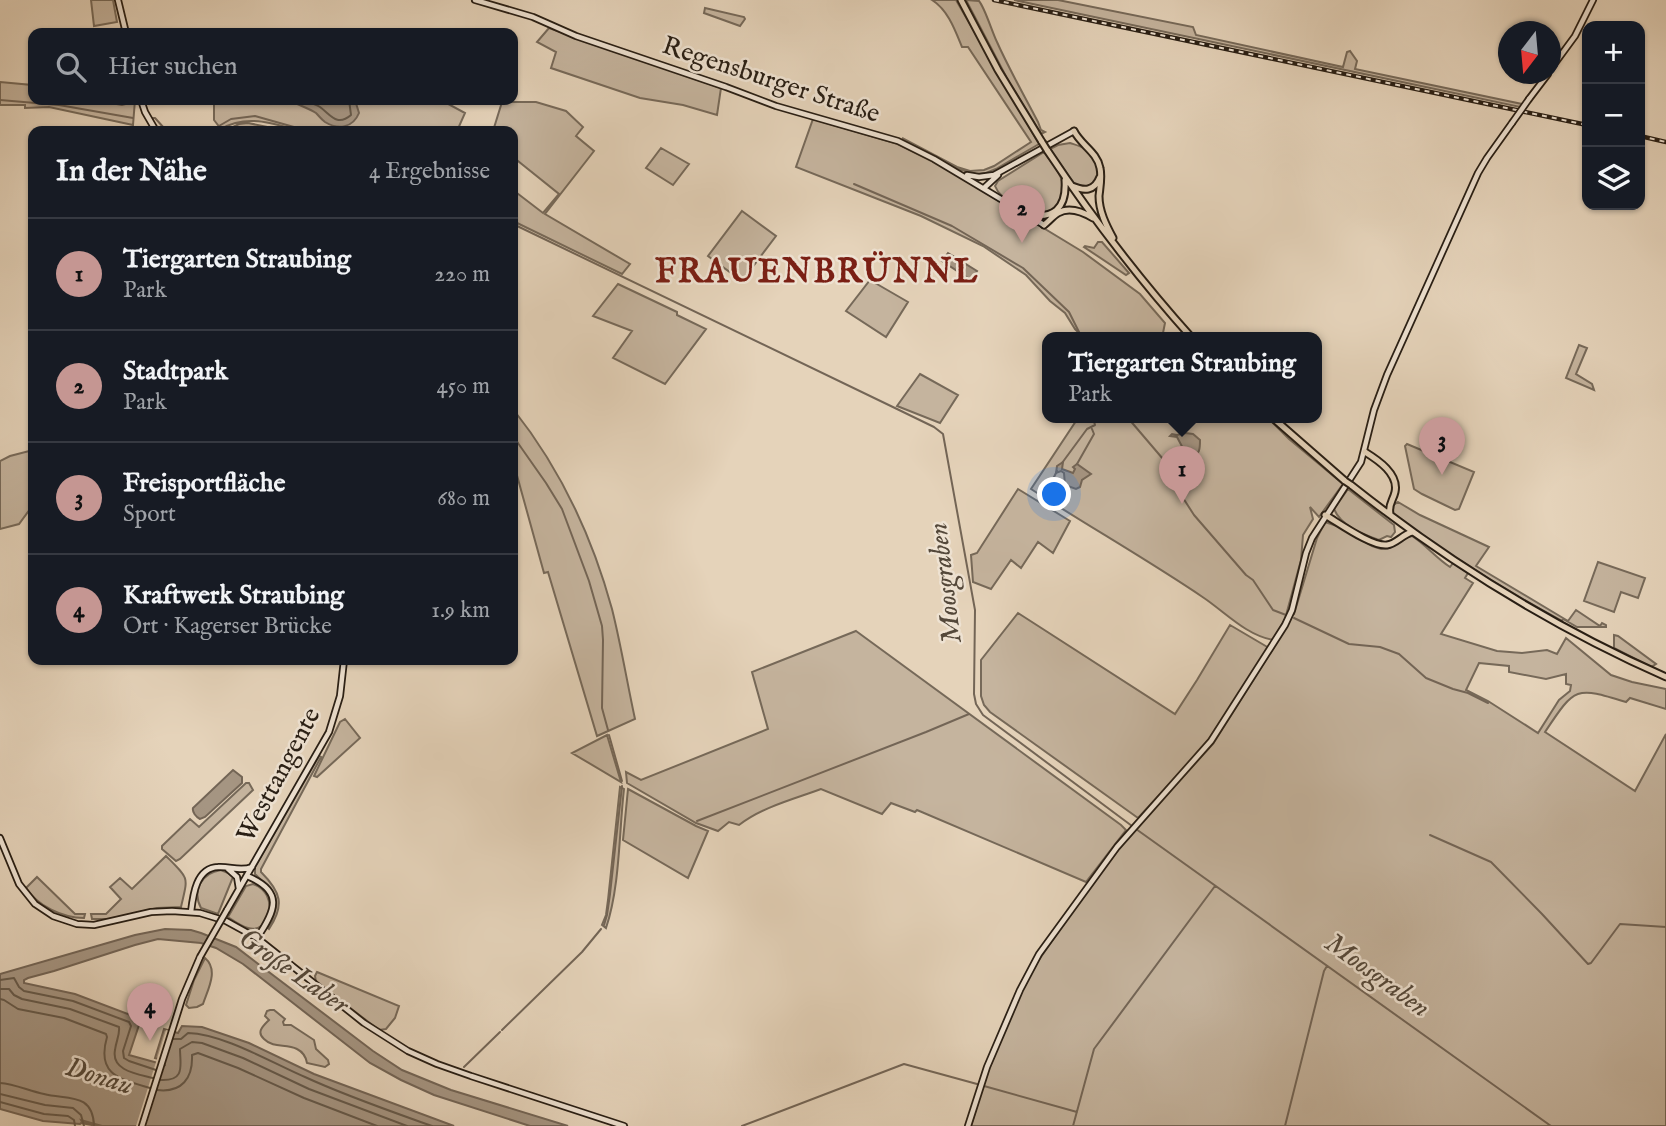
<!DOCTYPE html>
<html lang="de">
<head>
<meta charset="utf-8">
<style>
  :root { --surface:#171b24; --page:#20242c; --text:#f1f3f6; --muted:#9ea1a6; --line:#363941; --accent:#c59692 }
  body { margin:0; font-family:"IM FELL English",serif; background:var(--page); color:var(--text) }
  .controls { position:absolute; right:21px; top:21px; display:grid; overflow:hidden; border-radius:14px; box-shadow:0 2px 5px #0004 }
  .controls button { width:63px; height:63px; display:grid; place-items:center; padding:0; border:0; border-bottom:2px solid var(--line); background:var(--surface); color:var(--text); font:35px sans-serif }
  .compass { position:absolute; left:1498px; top:21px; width:63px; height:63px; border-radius:50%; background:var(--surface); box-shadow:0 2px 5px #0004; rotate:196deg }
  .you { position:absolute; left:1055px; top:495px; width:24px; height:24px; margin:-18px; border:5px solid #fff; border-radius:50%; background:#1a73e8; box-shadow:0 0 0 10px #1a73e833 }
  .badge { display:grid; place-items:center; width:46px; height:46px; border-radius:50%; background:var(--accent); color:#111; font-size:23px; font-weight:700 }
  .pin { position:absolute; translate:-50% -58px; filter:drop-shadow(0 2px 4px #0008) }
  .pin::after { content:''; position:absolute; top:37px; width:24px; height:21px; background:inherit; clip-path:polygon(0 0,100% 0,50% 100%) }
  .popup { position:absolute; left:1042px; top:332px; width:280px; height:91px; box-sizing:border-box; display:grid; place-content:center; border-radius:14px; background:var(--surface); filter:drop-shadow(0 2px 5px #0005); font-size:23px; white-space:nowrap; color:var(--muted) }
  .popup b { font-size:26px; color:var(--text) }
  .popup::after { content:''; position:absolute; left:50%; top:100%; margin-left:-14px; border:14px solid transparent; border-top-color:var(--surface) }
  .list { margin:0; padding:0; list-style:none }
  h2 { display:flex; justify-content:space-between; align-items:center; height:91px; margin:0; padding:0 28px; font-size:30px }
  h2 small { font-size:23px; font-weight:400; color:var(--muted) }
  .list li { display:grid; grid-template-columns:46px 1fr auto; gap:21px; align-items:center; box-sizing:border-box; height:112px; padding:0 28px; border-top:2px solid var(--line) }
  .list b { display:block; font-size:26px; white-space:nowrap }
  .list p { margin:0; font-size:23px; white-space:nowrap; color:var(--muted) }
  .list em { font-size:23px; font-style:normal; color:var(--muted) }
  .icon { flex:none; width:38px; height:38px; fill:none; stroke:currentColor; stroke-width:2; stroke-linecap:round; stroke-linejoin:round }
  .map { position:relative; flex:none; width:1666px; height:1126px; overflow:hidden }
  .search { position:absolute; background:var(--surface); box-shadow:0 2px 5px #0004; left:28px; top:28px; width:490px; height:77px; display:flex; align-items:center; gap:18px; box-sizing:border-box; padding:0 24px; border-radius:14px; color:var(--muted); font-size:26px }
  .panel { position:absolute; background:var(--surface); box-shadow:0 2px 5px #0004; left:28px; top:126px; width:490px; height:539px; border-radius:14px }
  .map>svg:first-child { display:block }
</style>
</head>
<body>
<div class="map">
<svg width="1666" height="1126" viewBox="0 0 1666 1126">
  <rect width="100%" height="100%" fill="#e5d3ba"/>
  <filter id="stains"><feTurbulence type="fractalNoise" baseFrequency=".00286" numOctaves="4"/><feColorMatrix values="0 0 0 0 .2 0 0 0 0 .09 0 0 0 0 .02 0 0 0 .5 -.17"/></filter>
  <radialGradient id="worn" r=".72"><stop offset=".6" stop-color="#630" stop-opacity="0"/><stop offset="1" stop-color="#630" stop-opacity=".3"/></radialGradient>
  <path fill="#c5b49e" stroke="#766959" stroke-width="2" fill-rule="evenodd" d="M91 0H113L117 22 94 26Z
    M932 0H956L1039 144 996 169 986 173 976 174 958 169 902 138 957 167 970 171 984 170 994 166 1031 142 968 47H962C955 30 948 10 932 0Z
    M966 0 979 1C985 8 992 32 997 42 1009 69 1024 95 1038 122L1041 130 1045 132 1041 134 1010 84Z
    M1014 0H1058L1193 27 1196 35 1343 67 1347 52 1350 51 1357 61 1355 69 1522 104 1520 107Z
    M705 8 744 17 745 19 740 26 704 13Z
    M549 28 721 88 717 115 683 105 640 98 551 68 556 52 537 42Z
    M0 82 32 85 33 100H115L117 104 122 105 126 104 127 100H135L133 125 49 107 25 108V105H0Z
    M214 100H406L409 101 411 100H441L465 113 457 131H300C273 123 246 114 221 129L214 120Z
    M502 102H536L566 111 583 127 576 136 594 151 545 214 630 264 622 274 513 221V190L543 213 559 194 513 157V131H493Z
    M813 119 898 144 933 161 1083 252 1140 294 1165 323 1162 338H1084L1075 329 1065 313 1050 301 1026 275 983 246 921 216 796 167Z
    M248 123 287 131H225L239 124Z
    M1070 143C1076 145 1081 146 1087 150 1095 156 1103 173 1095 183 1094 184 1087 187 1085 188L1075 185 1050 149 1058 145Z
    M661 148 689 164 673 185 646 168Z
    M1044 152C1050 161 1059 170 1062 181 1063 186 1063 186 1062 192 1059 221 1034 215 1015 204 1006 199 999 196 995 186L998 181Z
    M742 211 776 236 742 281 708 256Z
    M1098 242H1102L1129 273 1126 275 1084 247 1085 246 1094 248Z
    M870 280 908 302 886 337 846 311Z
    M618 284 677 312V315L706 329 665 384 613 358 632 331 593 316Z
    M1579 345 1587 348 1576 374 1592 384 1594 390 1566 378Z
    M920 374 958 395 940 423 897 406Z
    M513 409C560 468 592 536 612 609 621 645 627 682 635 719L597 736 548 572 544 573 513 461Z
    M1078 418H1268L1289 439 1343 484 1319 517 1310 507 1313 519 1303 535 1301 560 1285 619 1273 640C1246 635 1226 613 1204 598 1148 560 1088 526 1031 489Z
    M1407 444 1474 472 1459 509 1455 510 1422 494 1414 489 1405 446Z
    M33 450V505L19 524 0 529V461L10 456Z
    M1018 489 1070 521 1053 553 1038 542 1021 568 1011 560 991 589 973 582 971 555 977 553Z
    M1348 489 1394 525 1395 532 1391 537 1387 536 1379 540C1362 534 1341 526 1334 509Z
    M1398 502 1420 515 1489 547 1476 566 1568 621 1576 610 1600 626 1602 623 1606 625V627H1577L1563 619 1562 621C1503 589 1447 554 1393 514L1392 506Z
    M1325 522 1340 527 1372 546 1381 549 1389 548 1402 539 1412 536C1426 545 1436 558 1450 567L1453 563 1468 573 1465 578 1473 583 1441 634 1497 651 1522 653 1547 650 1557 654 1566 638 1611 675 1632 682 1666 689V709L1630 698 1626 702C1575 686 1575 687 1545 732L1635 791 1666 734V1126H971L986 1076 1018 998 1034 967 1091 885 1130 835 1213 744 1279 639 1293 614H1294L1317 538ZM1479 663 1509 666V672L1546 679 1566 674V684L1571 685 1570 691 1559 700 1538 733 1488 701 1466 690Z
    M1598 562 1645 578 1638 598 1621 592 1614 612 1584 601Z
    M1018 613 1175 714 1197 680 1230 625 1269 648 1209 739 1199 752 1138 818 990 712 984 705 981 696V660Z
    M856 631 1121 825 1126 830 1086 882 917 810 915 812 891 803 882 814 821 789C794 799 762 807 739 825L729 822 718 831 696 823 627 783 626 772 641 780 768 729 752 672Z
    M1614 635 1618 636 1656 664 1651 667 1614 648Z
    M345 719 360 738 317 777 314 776 340 722Z
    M607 735 621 782 572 753Z
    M319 756 321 757 261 869V872C281 892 285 905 269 929L268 928C284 898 276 895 255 874V867Z
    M246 783H249L253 790 180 859 176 861 162 849V846L190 819 199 827Z
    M620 787 624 789C619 832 620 887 606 928L602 925 606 915 608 900Z
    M628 789 696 826 708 831 688 878 623 840Z
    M166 856C190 880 188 876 181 907L157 908 110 919H92L91 914H106L121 899 110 887 120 878 132 889Z
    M221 870 228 873 233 877 218 914 201 908C192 891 201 873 221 870Z
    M37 877 75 914H85L84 918C62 918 38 906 26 888Z
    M253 884C280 893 271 935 248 928 241 926 234 921 228 917L246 886Z
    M205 958C219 970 208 989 203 1004L197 1007 189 1008 186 1005 194 980Z
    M317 972 399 1006 395 1018 386 1029 379 1030 316 982 315 976Z
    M270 1010H274L285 1019 283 1022 284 1025H291L314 1040 316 1049 328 1060 329 1064 325 1067 307 1063C306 1057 303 1052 297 1049 286 1043 274 1049 264 1039 256 1032 263 1026 269 1020L265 1016 267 1011Z"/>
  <path fill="#a59582" stroke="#736556" stroke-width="2" d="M294 100H355L359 113C353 128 338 130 325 122 321 119 319 116 316 113 310 109 301 106 295 103Z
    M948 253 977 271 971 280 942 261Z
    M1185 433 1193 434 1200 440C1200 449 1200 454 1191 458L1186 454 1177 437 1170 436 1172 434 1177 435Z
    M1063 462 1062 469 1073 473 1075 469 1073 467 1077 464 1091 474 1082 480 1080 487 1076 489 1065 485 1064 473 1061 471 1056 473 1057 466Z
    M233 770 242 777V783L205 817 200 819C196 817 192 812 193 808Z
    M165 929 191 930 201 933 236 947 373 1051 402 1070 451 1090 568 1126H530L434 1095 401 1080 370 1063 243 964 216 948 201 943 158 939 135 945 54 971 28 978 24 980V983L75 994 141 1019 129 1055 165 1065V1061L155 1058 164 1029 178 1033 182 1026 202 1027 249 1043 314 1074 454 1126H102L81 1120 82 1122 97 1126 81 1123 80 1124 43 1121 0 1109V974L135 935Z"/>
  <path fill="#e5d3ba" d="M166 1030 175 1033 146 1126H136Z"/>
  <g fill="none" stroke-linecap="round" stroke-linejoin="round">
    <path stroke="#665a4b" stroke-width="2" d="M303 100C309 102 315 104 320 107 331 115 337 127 351 115L349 100
      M0 980 14 978 19 987 24 991 73 1001 129 1022 131 1026 123 1051 124 1058 129 1061 156 1070
      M0 989H9L14 995 22 999 70 1009 119 1027C120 1035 116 1041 115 1050 111 1071 138 1074 153 1078
      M0 999 4 1000 18 1009 64 1018 106 1034 107 1037C96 1075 120 1079 150 1088
      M173 1039H181L188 1033C224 1034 272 1063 305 1077 346 1096 390 1111 432 1126
      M161 1080C186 1081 180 1065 180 1049L192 1042 202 1043 243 1058 309 1089 407 1126
      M0 1083C15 1084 29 1091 44 1094 67 1100 93 1092 94 1126
      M157 1090C182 1093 193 1078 192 1055L198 1053 238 1068 304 1098 377 1126
      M0 1094 45 1105 73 1108 81 1115 84 1126
      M0 1102 44 1114 68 1116 74 1120 75 1126"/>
    <path stroke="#736556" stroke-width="2" d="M0 100 59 105 133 118
      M153 118H155L164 128 170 131
      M174 131 212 130 231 119 255 116 308 131
      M854 184 952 226 1023 268 1069 312 1082 338
      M513 224 897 409 934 427 943 434 975 610 974 694 976 704 983 715 1132 826
      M1128 418 1163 459 1176 487 1194 515 1246 575 1253 580 1273 610 1286 615
      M513 436 546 483 562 509 589 581 602 626 603 640 602 708 608 730
      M1062 463 1087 429 1095 425 1093 418
      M1077 464 1094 434 1092 429
      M1051 483 1057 471
      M1294 618 1349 644 1380 647 1399 654 1426 678 1453 689 1468 693 1488 703
      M609 735 622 781
      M697 821 926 732 969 714
      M1136 829 1551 1126
      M1430 835 1491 862 1542 914 1588 964 1591 963 1620 924 1666 927
      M604 925 607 915 610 894 622 786
      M502 1030 582 952 601 929
      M464 1067 500 1032
      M984 1086 1077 1112
      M742 1126 904 1064 977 1084
      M1073 1126 1094 1049 1215 886
      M1285 1126 1324 971 1327 966"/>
    <defs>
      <path id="secondary" d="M118 0 126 33
        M475 0 533 17 576 36 726 87 776 106 898 141 934 159 1044 225
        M1550 70 1575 36 1593 0
        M1529 99 1548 74
        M141 100 145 112 156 131
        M967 175 979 177 994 175 1074 131
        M984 188 998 175
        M0 838 19 884 35 904 53 916 77 924 94 925 151 912 172 911 200 913 226 921 257 938 364 1023 408 1051 437 1064 471 1076 624 1126
        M227 868 237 877 239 889
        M247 876C284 891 276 910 257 938
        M227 910 329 732 340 696 344 660
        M191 912C193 895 196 868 218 867 230 866 240 872 252 867
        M142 1126 182 999 200 957
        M968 1126 987 1067 1020 990 1039 954 1117 847 1211 741 1285 625 1292 610 1306 553 1312 538 1361 462 1374 410 1387 375 1478 173 1487 158 1512 123"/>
      <path id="primary" d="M961 0 998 70 1042 142
        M1074 131C1081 145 1097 152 1100 168 1102 177 1100 187 1099 196 1099 211 1106 225 1113 238
        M1047 150C1091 216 1139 279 1192 338
        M1072 186C1084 191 1094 192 1100 177
        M1026 214C1053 220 1067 209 1065 180
        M1044 225C1049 221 1053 216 1058 213 1070 206 1083 212 1093 218
        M1273 418 1345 481
        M1365 452C1378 460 1399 474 1395 492 1393 501 1388 504 1390 514
        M1351 485C1448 562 1553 627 1666 677
        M1325 515C1339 523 1372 547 1387 545 1396 544 1402 535 1412 532"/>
    </defs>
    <use href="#secondary" stroke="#281e14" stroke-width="8"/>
    <use href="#primary" stroke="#281e14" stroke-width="9"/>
    <use href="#secondary" stroke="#eee2d2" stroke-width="4.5"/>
    <use href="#primary" stroke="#e5d3ba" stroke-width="5"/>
    <defs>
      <path id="rail" d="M994 0 1587 125
        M1640 136 1666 142"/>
    </defs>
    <use href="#rail" stroke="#281e14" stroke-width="4.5"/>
    <use href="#rail" stroke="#eee2d2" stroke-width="2" stroke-dasharray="5" stroke-linecap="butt"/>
    <defs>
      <path id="secondary-bridge" d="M1512 123 1529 99
        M200 957 227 910"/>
      <path id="primary-bridge" d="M1042 142 1047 150
        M1345 481 1351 485"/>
    </defs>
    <use href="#secondary-bridge" stroke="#281e14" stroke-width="8" stroke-linecap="butt"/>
    <use href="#primary-bridge" stroke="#281e14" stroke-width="9" stroke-linecap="butt"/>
    <use href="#secondary-bridge" stroke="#eee2d2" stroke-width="4.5"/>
    <use href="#primary-bridge" stroke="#e5d3ba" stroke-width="5"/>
  </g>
  <g text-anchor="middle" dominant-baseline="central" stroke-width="5" stroke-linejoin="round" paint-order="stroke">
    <g font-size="26" fill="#281e14" stroke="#eee2d2">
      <text transform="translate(771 80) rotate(18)">Regensburger Straße</text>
      <text transform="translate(279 775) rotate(-62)">Westtangente</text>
    </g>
    <g font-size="28" font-style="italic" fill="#54483a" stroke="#eee2d2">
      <text transform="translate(946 583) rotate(-97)">Moosgraben</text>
      <text transform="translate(293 972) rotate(35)">Große Laber</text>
      <text transform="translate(1377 976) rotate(36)">Moosgraben</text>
      <text transform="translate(99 1077) rotate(17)">Donau</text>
    </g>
    <g font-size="33" font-weight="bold" letter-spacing="2" fill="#7a1f14" stroke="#eee2d2">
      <text x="817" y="273">FRAUENBRÜNNL</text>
    </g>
  </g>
  <rect width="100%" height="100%" filter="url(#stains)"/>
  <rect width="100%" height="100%" fill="url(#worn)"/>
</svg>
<div class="controls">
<button>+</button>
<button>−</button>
<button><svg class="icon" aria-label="layers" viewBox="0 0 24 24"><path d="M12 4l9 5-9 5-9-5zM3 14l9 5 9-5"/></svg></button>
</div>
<svg class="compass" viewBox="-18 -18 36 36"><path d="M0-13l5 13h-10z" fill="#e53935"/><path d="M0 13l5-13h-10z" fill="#9ea1a6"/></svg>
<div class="you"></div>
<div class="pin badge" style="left:1182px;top:504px">1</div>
<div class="popup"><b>Tiergarten Straubing</b>Park</div>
<div class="pin badge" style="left:1022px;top:243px">2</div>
<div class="pin badge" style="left:1442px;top:475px">3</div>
<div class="pin badge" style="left:150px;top:1041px">4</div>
<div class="search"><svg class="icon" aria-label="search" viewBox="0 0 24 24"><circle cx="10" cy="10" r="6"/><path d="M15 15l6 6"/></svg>Hier suchen</div>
<section class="panel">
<h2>In der Nähe<small>4 Ergebnisse</small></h2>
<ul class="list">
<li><span class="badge">1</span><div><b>Tiergarten Straubing</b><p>Park</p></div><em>220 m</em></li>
<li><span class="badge">2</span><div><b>Stadtpark</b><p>Park</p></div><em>450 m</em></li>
<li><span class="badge">3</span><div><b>Freisportfläche</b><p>Sport</p></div><em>680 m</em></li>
<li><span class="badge">4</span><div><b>Kraftwerk Straubing</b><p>Ort · Kagerser Brücke</p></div><em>1.9 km</em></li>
</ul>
</section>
</div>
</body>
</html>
